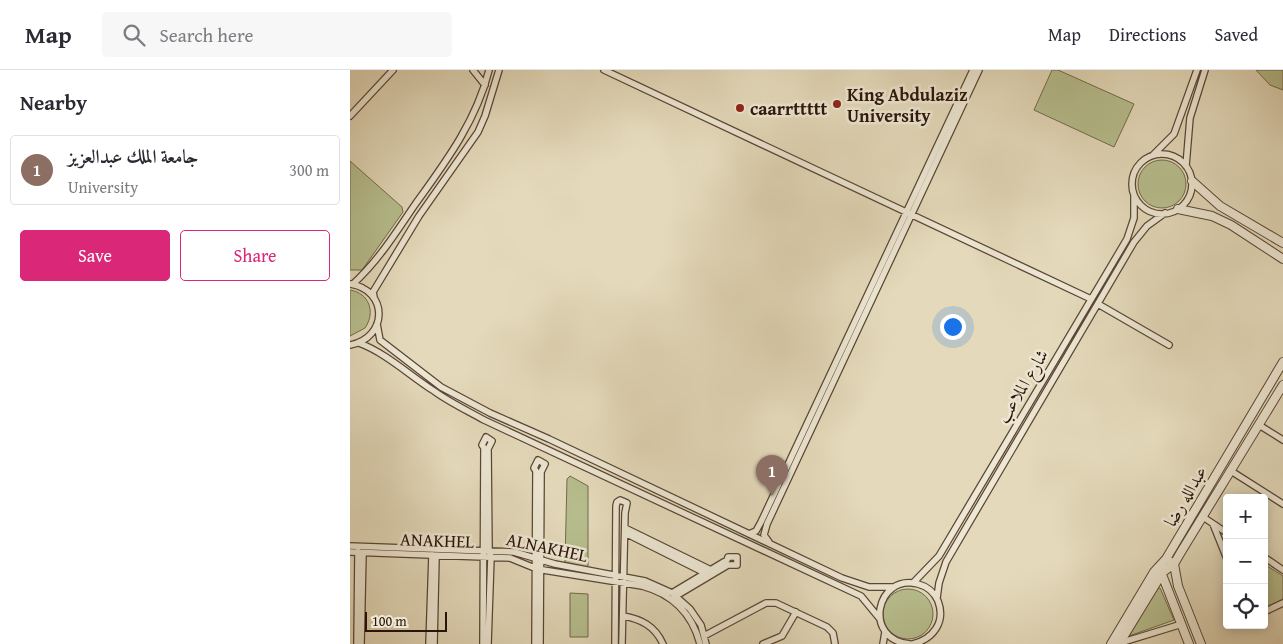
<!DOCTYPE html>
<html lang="en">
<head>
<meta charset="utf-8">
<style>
  :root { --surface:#fff; --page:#f7f7f7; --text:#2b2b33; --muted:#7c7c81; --line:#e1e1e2; --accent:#db2777 }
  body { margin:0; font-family:"Gentium Book Plus",Amiri,serif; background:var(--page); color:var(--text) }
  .controls { position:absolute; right:15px; bottom:15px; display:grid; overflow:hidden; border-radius:5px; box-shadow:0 2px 12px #0003 }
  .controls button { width:45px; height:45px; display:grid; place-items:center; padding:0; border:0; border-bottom:1px solid var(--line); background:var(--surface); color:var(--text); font:25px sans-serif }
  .scale { position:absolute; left:15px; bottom:12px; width:82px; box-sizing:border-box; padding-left:5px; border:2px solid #2b150a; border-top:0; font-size:14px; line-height:18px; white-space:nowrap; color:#2b150a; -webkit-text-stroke:4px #ede7d3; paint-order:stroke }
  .you { position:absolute; left:602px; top:256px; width:18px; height:18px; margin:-12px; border:4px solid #fff; border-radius:50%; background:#1a73e8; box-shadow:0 0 0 8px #1a73e833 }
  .badge { display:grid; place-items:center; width:32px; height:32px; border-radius:50%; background:var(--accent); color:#fff; font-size:16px; font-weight:700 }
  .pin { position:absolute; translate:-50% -41px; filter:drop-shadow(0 1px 2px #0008) }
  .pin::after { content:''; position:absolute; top:26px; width:18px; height:15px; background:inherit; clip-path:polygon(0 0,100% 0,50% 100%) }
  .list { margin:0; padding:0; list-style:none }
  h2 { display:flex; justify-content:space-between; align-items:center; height:65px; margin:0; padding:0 20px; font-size:21px }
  h2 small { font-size:16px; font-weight:400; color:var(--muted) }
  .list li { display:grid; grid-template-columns:32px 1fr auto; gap:15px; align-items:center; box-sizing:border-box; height:70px; margin:0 10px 10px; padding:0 10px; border:1px solid var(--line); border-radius:5px }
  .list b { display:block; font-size:19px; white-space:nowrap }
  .list p { margin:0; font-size:16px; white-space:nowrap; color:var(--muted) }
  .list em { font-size:16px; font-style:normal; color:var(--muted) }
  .actions { display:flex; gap:10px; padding:15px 20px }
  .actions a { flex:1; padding:11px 0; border:1px solid var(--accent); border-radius:5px; text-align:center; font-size:18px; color:var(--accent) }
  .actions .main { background:var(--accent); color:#fff }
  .icon { flex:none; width:28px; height:28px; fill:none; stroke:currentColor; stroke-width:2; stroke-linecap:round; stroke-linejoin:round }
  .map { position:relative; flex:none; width:933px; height:574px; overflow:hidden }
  header { display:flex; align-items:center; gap:30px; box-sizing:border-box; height:70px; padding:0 25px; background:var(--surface); border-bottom:1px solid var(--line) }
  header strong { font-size:24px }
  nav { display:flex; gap:28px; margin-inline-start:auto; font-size:18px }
  .search { width:350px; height:45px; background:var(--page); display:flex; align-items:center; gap:12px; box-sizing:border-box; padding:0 18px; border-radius:5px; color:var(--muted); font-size:19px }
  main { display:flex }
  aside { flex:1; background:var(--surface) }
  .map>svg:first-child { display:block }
</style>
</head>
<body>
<header>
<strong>Map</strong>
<div class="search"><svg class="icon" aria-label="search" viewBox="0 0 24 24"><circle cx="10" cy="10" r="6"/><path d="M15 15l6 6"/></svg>Search here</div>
<nav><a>Map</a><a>Directions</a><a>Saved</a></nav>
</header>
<main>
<aside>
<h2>Nearby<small></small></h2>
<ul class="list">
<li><span class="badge" style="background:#8d6e63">1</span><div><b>جامعة الملك عبدالعزيز</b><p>University</p></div><em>300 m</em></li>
</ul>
<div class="actions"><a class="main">Save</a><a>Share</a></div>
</aside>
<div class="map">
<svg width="933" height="574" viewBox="0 0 933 574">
  <rect width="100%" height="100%" fill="#e4dabb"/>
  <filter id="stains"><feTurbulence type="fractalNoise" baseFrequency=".004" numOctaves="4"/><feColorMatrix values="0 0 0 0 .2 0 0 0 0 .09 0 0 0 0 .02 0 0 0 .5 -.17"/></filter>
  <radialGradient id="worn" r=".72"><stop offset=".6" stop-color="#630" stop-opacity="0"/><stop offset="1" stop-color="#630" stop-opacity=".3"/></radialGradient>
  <path fill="#b7be8e" stroke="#716a4c" d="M702 0H708L784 34 764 77 684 40Z
    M906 0H933V20L920 15Z
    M788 114a24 24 0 1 1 48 0a24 24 0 1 1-48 0Z
    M0 91 52 137 53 142 12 200H0Z
    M0 220C19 223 26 242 15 258L0 266Z
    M220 406 238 416V498L215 492 217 409Z
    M914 494 933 506V529L914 538Z
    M810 518 824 550 779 566 806 519Z
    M533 544a25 25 0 1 1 50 0a25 25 0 1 1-50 0Z
    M220 523 238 524V567H220Z"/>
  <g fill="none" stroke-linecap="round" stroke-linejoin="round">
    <defs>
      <path id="minor" d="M123 0 135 15
        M254 0 741 229
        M0 46 43 0
        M782 114a30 30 0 1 1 60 0a30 30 0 1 1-60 0Z
        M803 85 824 64 847 0
        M836 96 840 48 855 0
        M3 214C28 191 45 164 64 136 95 93 126 52 139 0
        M24 227 23 222 69 146 128 62 135 46 149 0
        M748 234 819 275
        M27 254 30 270 91 317 140 343 199 369 492 508 519 517H544
        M9 273C36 283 59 305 84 321 99 332 118 341 134 350L511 526 530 549
        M0 275C38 268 39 220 0 214
        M909 355 933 370
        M881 401 933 434
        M853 447 877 463
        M863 454 877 489
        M275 458 361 500
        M275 463 355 503
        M399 464 406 461 411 452 623 0
        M419 472 414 465 417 454 629 0
        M0 476 164 482 205 494 295 511 322 523 340 539 351 555 356 574
        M0 482 160 488 187 499 292 516C322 524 342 543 350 574
        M914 487 933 500
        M563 513 589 486 777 169 784 148V125
        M322 523 377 490 378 487H387V495H378L326 526
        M587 528 589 513 596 492 784 172 797 156 815 143
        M914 542 933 533
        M273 546C291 549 305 556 313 574
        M354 566 416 533H426L477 557 483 563 485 574
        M770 573 832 554
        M7 574 8 482
        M11 574 13 483
        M79 574 82 485
        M84 574 86 486
        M133 574 134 378 132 375 136 367 142 371 138 379 139 480 141 487 138 574
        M185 574 186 401 184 398 188 390 195 394 191 402 190 574
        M265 574 266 436 267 432 270 430 277 433 275 443 272 574
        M413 574 432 566 446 542
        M533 574 535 562
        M560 574C512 570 526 503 568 514 576 516 584 522 588 531 596 552 583 569 563 574"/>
      <path id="tertiary" d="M842 111 870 136 933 173
        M828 139 862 146 881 155 933 189
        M821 492 824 494 828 516 851 574
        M811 502 839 574
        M761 574 804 502 816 489 933 292
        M769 574 813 502 824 494 831 482 933 315"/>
    </defs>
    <use href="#minor" stroke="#594636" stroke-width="8"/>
    <use href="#tertiary" stroke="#594636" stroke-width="10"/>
    <use href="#minor" stroke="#ede7d3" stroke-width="5.5"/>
    <use href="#tertiary" stroke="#ede7d3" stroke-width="8"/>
  </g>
  <g fill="#8f2418" stroke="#ede7d3" stroke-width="2">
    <circle cx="487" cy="34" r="5"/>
    <circle cx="390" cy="38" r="5"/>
  </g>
  <g text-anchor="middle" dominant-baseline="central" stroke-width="5" stroke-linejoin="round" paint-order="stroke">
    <g font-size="18" font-weight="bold" fill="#2b150a" stroke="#ede7d3" text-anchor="start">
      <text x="497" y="24">King Abdulaziz<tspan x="497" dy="21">University</tspan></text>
      <text x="400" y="38">caarrttttt</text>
    </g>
    <g font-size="18" fill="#2b150a" stroke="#ede7d3">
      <text transform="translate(672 316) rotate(-59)">شارع الملاعب</text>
      <text transform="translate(835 426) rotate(-60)">عبدالله رضا</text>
      <text transform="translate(87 470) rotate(2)">ANAKHEL</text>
      <text transform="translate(197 477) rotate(12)">ALNAKHEL</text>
    </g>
  </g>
  <rect width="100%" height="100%" filter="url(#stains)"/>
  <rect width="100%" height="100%" fill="url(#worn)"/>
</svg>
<div class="controls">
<button>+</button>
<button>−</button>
<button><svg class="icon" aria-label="locate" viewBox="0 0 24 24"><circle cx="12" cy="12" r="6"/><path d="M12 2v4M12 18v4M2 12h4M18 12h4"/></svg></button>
</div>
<div class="scale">100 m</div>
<div class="you"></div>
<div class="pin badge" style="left:422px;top:426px;background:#8d6e63">1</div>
</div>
</main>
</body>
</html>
